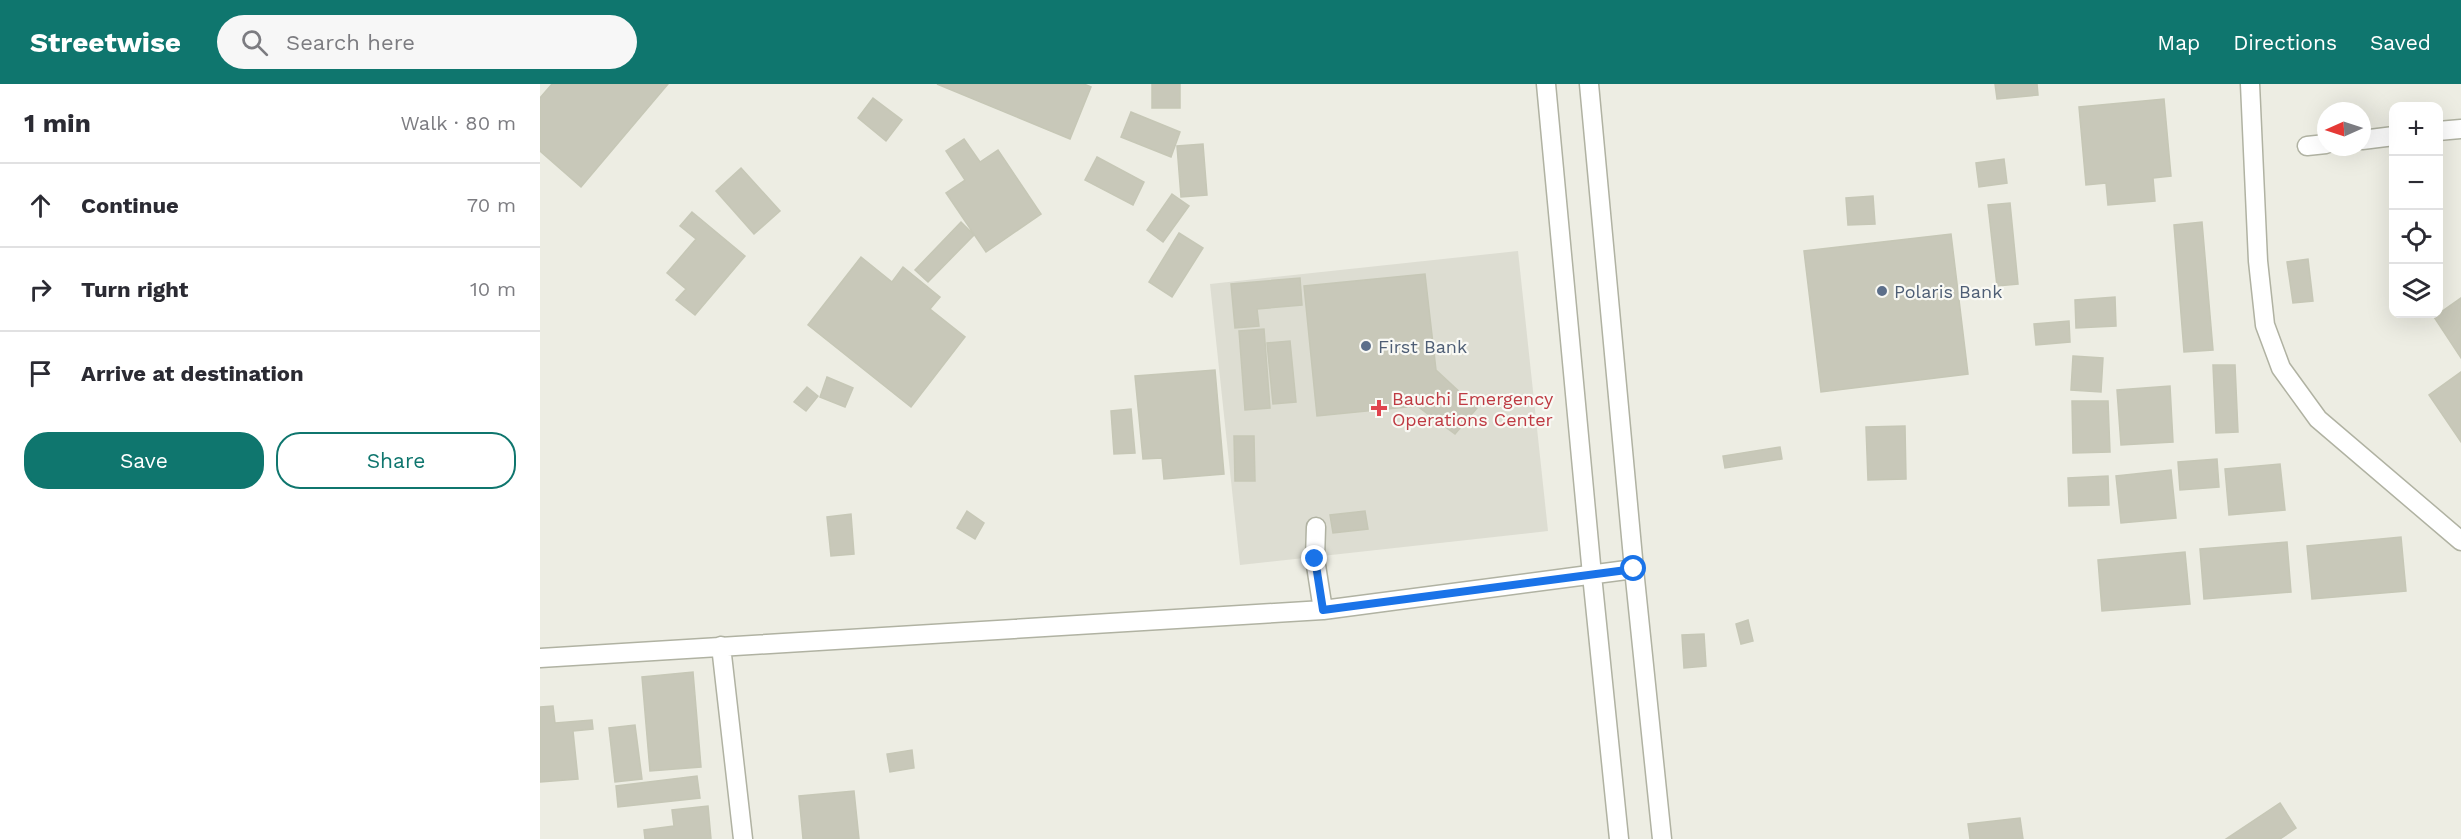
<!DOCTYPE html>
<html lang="en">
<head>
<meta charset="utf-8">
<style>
  :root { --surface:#fff; --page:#f7f7f7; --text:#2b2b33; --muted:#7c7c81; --line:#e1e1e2; --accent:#0f766e }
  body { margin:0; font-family:"Work Sans",sans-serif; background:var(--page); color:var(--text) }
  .controls { position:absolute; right:18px; top:18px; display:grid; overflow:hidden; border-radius:12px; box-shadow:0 6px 24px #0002 }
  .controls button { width:54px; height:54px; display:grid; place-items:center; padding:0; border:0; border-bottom:2px solid var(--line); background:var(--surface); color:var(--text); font:30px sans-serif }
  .compass { position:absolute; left:1777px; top:18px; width:54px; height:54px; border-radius:50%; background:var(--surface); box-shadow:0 6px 24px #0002; rotate:267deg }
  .stop { position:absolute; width:18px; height:18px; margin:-14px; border:4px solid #1a73e8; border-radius:50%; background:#fff }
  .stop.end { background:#1a73e8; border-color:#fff; box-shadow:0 2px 6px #0008 }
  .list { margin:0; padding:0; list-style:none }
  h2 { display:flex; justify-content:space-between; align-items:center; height:78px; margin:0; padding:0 24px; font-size:26px }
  h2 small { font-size:20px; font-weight:400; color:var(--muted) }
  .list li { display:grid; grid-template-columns:39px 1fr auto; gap:18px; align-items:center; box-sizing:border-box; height:84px; padding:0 24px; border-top:2px solid var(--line) }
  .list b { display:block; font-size:22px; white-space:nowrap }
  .list em { font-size:20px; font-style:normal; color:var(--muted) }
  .actions { display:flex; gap:12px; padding:18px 24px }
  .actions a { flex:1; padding:14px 0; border:2px solid var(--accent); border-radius:24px; text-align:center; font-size:21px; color:var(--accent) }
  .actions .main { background:var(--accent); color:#fff }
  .icon { flex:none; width:33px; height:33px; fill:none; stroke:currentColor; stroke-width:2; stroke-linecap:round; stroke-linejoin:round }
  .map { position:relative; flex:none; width:1921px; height:755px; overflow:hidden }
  header { display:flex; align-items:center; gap:36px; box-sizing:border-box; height:84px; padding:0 30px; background:var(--accent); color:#fff }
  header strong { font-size:28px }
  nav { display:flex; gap:33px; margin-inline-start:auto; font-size:21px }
  .search { width:420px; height:54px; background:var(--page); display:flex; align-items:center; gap:15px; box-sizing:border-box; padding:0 21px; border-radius:33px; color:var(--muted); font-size:22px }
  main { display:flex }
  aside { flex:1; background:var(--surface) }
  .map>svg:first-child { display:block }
</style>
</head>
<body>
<header>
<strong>Streetwise</strong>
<div class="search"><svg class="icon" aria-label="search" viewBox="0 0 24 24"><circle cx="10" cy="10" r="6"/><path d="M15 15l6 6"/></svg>Search here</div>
<nav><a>Map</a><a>Directions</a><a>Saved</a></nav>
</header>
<main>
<aside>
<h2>1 min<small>Walk · 80 m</small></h2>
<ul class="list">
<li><svg class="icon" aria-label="ahead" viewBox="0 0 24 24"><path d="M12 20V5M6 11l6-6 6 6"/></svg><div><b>Continue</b></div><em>70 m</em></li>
<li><svg class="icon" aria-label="right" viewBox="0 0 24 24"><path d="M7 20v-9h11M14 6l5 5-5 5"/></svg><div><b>Turn right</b></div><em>10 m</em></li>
<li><svg class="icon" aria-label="arrive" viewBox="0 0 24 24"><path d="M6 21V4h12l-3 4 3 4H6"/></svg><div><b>Arrive at destination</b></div></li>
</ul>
<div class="actions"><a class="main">Save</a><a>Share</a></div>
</aside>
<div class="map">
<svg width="1921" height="755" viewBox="0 0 1921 755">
  <rect width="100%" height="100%" fill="#edede3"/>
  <path fill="#ddddd2" d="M978 167 1008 447 700 481 670 200Z"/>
  <path fill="#c8c8b9" stroke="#c6c7b6" stroke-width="1.5" d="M12 0H128L41 103 0 67V14Z
    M397 0H544L551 3 530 55Z
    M612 0H640V24H612Z
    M1455 0H1497L1498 11 1457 15Z
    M333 14 362 36 346 57 318 34Z
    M1624 15 1631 92 1613 94 1615 117 1568 121 1566 99 1546 101 1539 23Z
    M591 28 640 48 631 73 581 53Z
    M424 55 440 78 458 66 501 130 446 168 406 109 425 96 406 67Z
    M663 60 667 111 641 113 637 62Z
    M557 73 604 98 593 121 545 96Z
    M1464 75 1467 99 1439 103 1436 79Z
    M201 84 240 127 214 150 176 107Z
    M632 110 649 122 623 158 607 146Z
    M1333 112 1335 140 1308 141 1306 114Z
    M1470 119 1478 200 1457 202 1448 121Z
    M152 128 205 172 155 231 136 216 146 205 127 189 156 155 140 142Z
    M421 138 434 151 388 198 375 186Z
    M1662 138 1673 266 1644 268 1634 141Z
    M639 149 663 164 632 213 609 198Z
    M1411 150 1428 290 1281 308 1264 167Z
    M321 173 352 198 363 183 400 213 390 225 425 253 371 323 268 241Z
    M1768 175 1773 217 1753 219 1747 178Z
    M885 190 896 286 937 324 915 350 877 322 777 332 764 202Z
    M760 194 762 221 717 225 719 242 695 244 691 200Z
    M1575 213 1576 242 1536 244 1535 216Z
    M1921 214V274L1894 233Z
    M1529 237 1530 258 1496 261 1494 240Z
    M724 245 730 324 705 326 699 247Z
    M750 257 756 318 733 320 727 259Z
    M1533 272 1563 274 1561 308 1531 306Z
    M1673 281H1695L1698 348 1676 349Z
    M675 286 684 390 624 395 622 374 603 375 595 292Z
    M1921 288V358L1889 311Z
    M287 293 313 304 305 323 280 313Z
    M1630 302 1633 358 1581 361 1577 306Z
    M267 303 278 312 266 327 254 318Z
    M1532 317H1568L1570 368 1533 369Z
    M591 325 595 369 574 370 571 327Z
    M1365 342 1366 395 1328 396 1326 343Z
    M694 352H714L715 397H695Z
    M1240 363 1242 375 1185 384 1183 372Z
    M1677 375 1679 403 1640 406 1638 378Z
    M1740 380 1745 426 1689 431 1685 385Z
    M1631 386 1636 434 1581 439 1576 392Z
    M1568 392 1569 421 1529 422 1528 394Z
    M427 427 444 439 435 455 417 444Z
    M825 427 828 445 793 449 790 431Z
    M311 430 314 470 291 472 287 433Z
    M1861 453 1866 507 1772 515 1767 462Z
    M1747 458 1751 508 1664 515 1660 465Z
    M1645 468 1650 520 1562 527 1558 476Z
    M1208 536 1213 557 1201 560 1196 540Z
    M1164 550 1166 582 1144 584 1142 551Z
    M153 588 161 683 110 687 102 593Z
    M13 622 15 639 52 636 53 645 33 647 38 695 0 698V623Z
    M95 641 102 695 75 698 69 644Z
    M372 666 374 684 350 688 347 670Z
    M157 692 160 714 78 723 76 702Z
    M314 707 319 755H263L259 712Z
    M1740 719 1756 744 1740 755H1686Z
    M168 722 171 755H105L104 746 134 742 132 726Z
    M1480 734 1483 755H1430L1428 740Z"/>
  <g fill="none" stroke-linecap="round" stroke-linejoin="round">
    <defs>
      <path id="minor" d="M1006 0 1052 491 1079 755
        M1049 0 1094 485 1122 755
        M1710 0 1718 177 1725 241 1741 284 1778 335 1921 457
        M1898 47 1921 45
        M1822 56 1854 52
        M1767 62 1786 60
        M776 443 775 475 783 526
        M181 562 203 755
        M0 574 783 526 1094 485"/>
    </defs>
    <use href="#minor" stroke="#b0b2a2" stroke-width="21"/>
    <use href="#minor" stroke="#fff" stroke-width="18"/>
  </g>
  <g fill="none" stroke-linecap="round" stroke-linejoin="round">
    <path stroke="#1a73e8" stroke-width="8" d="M775 475 783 526 1094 485"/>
  </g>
  <g fill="#5c6f8a" stroke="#f9f9f4" stroke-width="2">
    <circle cx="1342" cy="207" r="6"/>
    <circle cx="826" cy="262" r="6"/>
  </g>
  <path fill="#e0444e" stroke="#f9f9f4" stroke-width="2" d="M836 315h6v6h6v6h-6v6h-6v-6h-6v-6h6z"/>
  <g text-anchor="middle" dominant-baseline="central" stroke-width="4.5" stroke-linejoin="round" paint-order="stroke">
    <g font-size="18" fill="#4e5e75" stroke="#f9f9f4" text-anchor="start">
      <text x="1354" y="207">Polaris Bank</text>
      <text x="838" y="262">First Bank</text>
    </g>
    <g font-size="18" fill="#be3a42" stroke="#f9f9f4" text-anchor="start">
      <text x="852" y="314">Bauchi Emergency<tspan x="852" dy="21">Operations Center</tspan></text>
    </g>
  </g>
</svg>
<div class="controls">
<button>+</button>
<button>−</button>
<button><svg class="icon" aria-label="locate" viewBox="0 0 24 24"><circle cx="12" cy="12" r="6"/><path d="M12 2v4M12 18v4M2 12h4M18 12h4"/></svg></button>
<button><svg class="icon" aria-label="layers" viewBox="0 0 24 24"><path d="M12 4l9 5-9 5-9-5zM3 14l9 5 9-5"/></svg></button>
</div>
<svg class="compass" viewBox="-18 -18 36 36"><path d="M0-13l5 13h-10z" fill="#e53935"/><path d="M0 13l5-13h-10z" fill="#7c7c81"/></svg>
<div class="stop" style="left:1094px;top:485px"></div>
<div class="stop end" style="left:775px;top:475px"></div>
</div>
</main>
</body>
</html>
